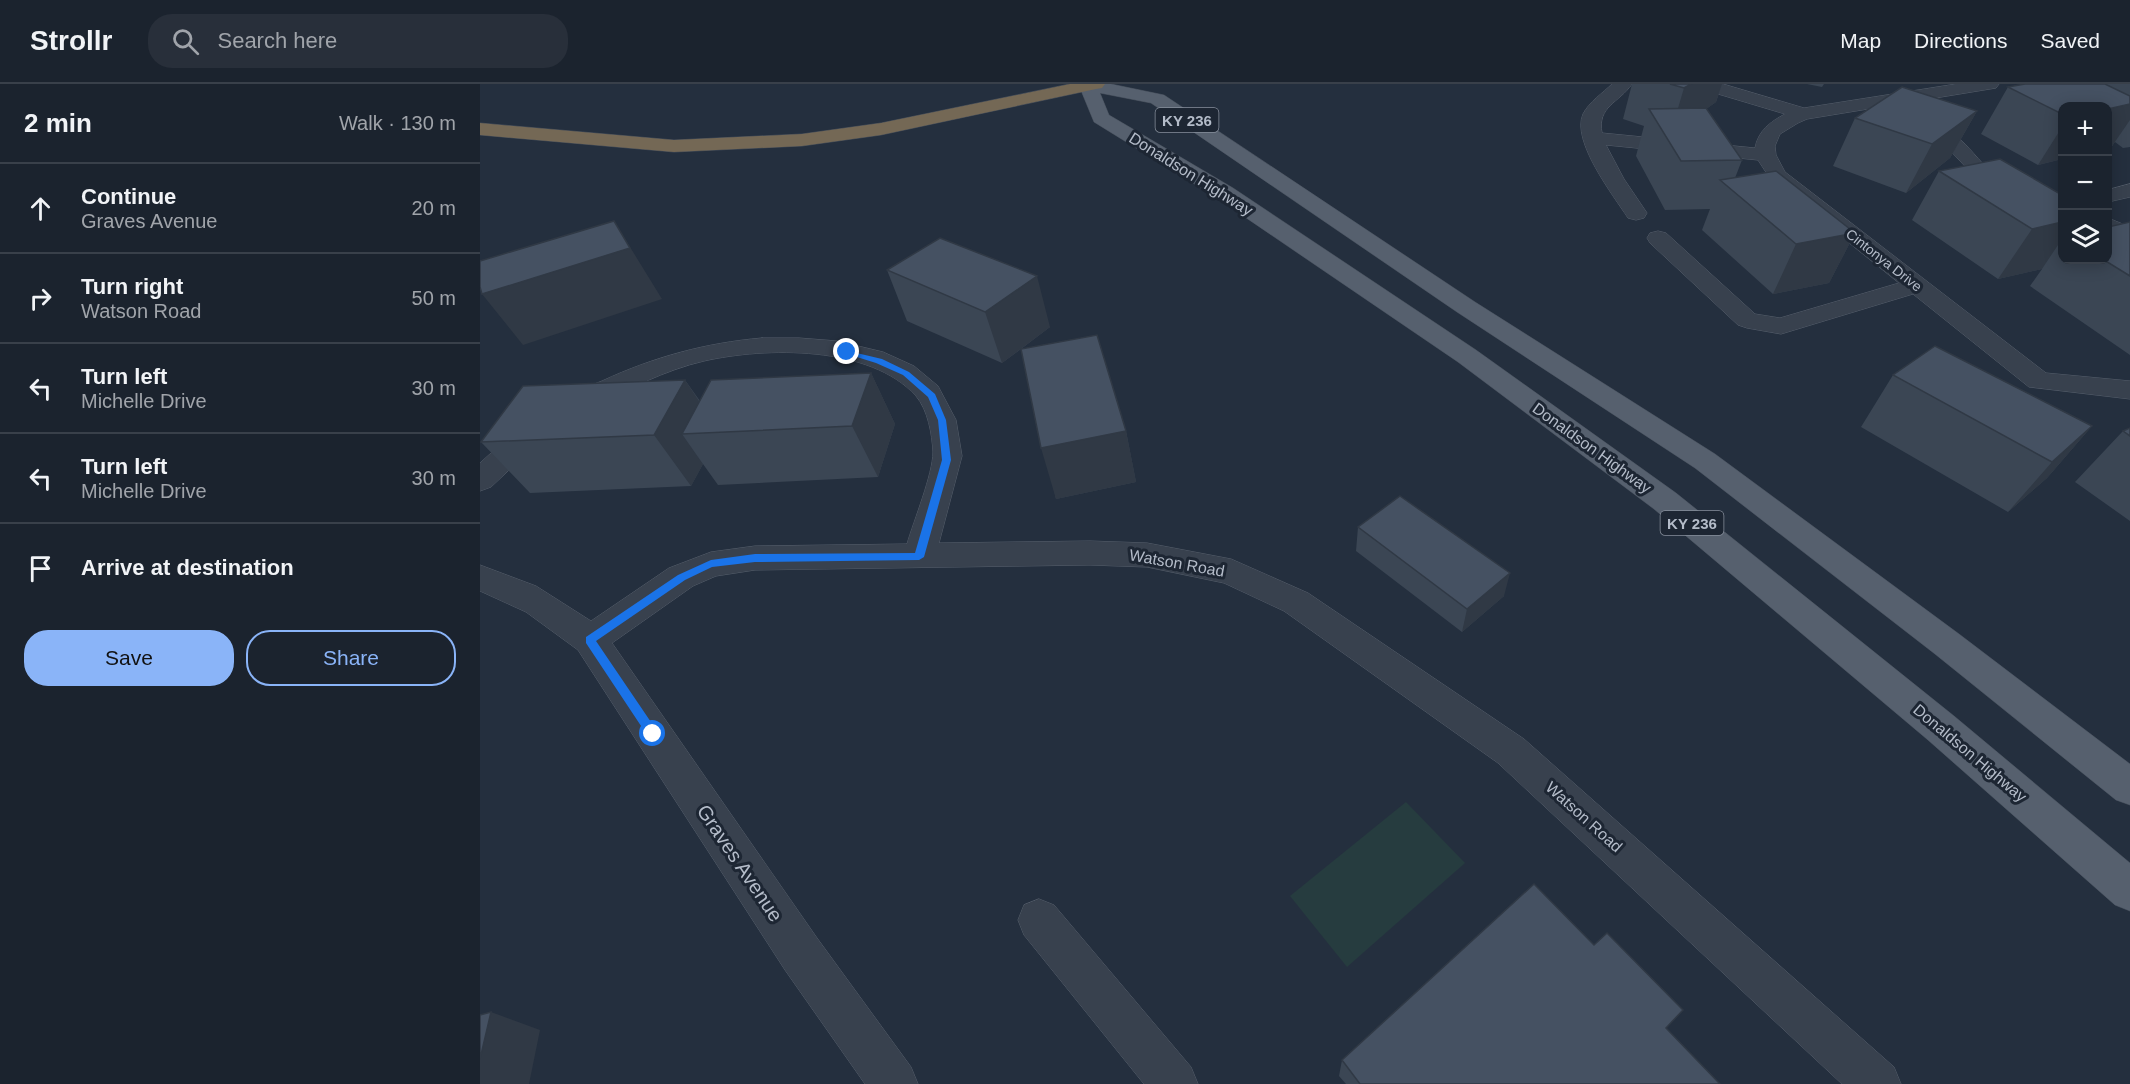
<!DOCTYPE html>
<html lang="en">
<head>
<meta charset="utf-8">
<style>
  :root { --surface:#1b232e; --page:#282f3a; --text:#f1f3f6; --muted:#a0a4aa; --line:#39404a; --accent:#8ab4f8 }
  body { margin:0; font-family:Arial,sans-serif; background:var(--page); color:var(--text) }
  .controls { position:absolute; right:18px; top:18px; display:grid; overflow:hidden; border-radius:12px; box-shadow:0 3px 15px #0003 }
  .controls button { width:54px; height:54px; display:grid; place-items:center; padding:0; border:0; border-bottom:2px solid var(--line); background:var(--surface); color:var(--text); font:30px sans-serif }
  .stop { position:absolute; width:18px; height:18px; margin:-14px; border:4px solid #1a73e8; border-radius:50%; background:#fff }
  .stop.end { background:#1a73e8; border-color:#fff; box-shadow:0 2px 6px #0008 }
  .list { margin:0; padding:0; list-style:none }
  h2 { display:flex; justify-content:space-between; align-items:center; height:78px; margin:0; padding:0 24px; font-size:26px }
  h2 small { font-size:20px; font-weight:400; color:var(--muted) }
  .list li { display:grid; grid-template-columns:39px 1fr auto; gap:18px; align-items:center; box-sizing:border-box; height:90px; padding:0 24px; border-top:2px solid var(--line) }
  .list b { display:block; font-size:22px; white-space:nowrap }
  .list p { margin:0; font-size:20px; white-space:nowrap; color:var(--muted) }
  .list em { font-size:20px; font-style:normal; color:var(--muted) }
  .actions { display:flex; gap:12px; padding:18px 24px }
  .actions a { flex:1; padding:14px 0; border:2px solid var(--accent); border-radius:24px; text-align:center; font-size:21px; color:var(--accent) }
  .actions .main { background:var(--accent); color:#111 }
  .icon { flex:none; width:33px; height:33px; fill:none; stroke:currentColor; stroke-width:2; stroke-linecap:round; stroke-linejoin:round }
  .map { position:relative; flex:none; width:1650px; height:1000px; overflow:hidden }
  header { display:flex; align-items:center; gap:36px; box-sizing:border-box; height:84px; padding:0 30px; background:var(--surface); border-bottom:2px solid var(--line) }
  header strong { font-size:28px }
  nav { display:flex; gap:33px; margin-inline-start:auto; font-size:21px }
  .search { width:420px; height:54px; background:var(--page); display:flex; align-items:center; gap:15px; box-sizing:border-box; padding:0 21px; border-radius:24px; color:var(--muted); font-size:22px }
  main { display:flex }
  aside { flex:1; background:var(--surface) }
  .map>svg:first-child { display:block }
</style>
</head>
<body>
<header>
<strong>Strollr</strong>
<div class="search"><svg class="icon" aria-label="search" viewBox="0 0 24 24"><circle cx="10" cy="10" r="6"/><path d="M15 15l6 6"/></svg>Search here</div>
<nav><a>Map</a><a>Directions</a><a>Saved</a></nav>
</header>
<main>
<aside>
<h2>2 min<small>Walk · 130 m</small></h2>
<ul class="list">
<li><svg class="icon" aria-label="ahead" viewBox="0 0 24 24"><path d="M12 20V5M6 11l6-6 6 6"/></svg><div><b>Continue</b><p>Graves Avenue</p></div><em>20 m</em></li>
<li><svg class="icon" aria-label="right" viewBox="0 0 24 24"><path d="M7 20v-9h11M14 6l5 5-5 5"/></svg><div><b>Turn right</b><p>Watson Road</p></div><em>50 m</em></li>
<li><svg class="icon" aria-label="left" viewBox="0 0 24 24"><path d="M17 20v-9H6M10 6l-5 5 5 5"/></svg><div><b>Turn left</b><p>Michelle Drive</p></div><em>30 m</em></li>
<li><svg class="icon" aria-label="left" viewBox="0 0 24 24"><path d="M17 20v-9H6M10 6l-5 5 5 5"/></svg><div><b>Turn left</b><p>Michelle Drive</p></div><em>30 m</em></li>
<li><svg class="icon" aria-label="arrive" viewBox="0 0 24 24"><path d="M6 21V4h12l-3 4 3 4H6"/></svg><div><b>Arrive at destination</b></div></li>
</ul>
<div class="actions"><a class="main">Save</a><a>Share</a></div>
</aside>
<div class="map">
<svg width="1650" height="1000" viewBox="0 0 1650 1000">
  <rect width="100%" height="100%" fill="#242f3e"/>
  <path fill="#263c3f" d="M926 718 985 779 867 883 810 812Z"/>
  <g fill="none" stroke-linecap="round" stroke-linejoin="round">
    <defs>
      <path id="minor" d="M1132 0H1152C1139 19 1117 22 1122 49L1275 64C1278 47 1290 38 1305 30L1218 4 1215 0H1243L1324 24 1476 0H1519L1516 4 1510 5 1327 35 1318 39 1300 50 1295 62 1296 71 1305 88 1566 289 1650 297V315L1549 303 1433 210 1301 250 1267 244 1258 241 1170 159 1167 154 1170 149 1178 147 1186 149 1275 230 1300 234 1419 199 1291 96 1278 76 1126 61 1144 95 1167 129 1164 134 1156 136 1148 134C1133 111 1091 57 1103 30 1109 18 1123 9 1132 0Z
        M1440 32C1480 42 1493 75 1522 98 1539 113 1561 117 1582 119V131L1538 124 1513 112 1465 61 1433 42 1430 38 1433 34Z
        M1650 100V113L1628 118V106Z
        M1628 134 1650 143V158L1628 149Z
        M282 254H319L357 257 403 268 434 282 458 302 476 336 482 372 459 459 610 457 667 459 751 475 828 509 1044 655 1414 983 1421 1000H1362L1018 679 804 527 744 499 667 483 610 481 275 486 236 492 213 502 132 559 337 854 431 983 438 1000H385L305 886 98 566 46 528 0 507V481L56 502 111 537 189 484 231 468 275 462 427 460C434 436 453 390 453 368 452 350 448 326 436 312 390 261 286 263 224 277 185 286 147 306 111 323L101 326 91 323 87 317C94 306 110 302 122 297 174 273 225 259 282 254Z
        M52 338 62 341 66 348 62 355 11 403 0 407V379L42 341Z
        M559 815 574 821 711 983 718 1000H664L544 851 538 836 544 821Z"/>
      <path id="major" d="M596 0H631L684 11 995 218 1235 370 1479 550 1650 680V721L1636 716 1455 570 1215 384 977 228 671 19 620 9 629 31 753 104 996 266 1196 409 1474 632 1650 779V827L1635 821 1448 656 1174 425 978 278 737 114 614 38 600 4Z"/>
      <path id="highway" d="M590 0H625L622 4 616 5 401 51 322 62 194 68 0 51V39L194 56 322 50 401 39Z"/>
    </defs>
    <use href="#minor" stroke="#565f6c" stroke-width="1"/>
    <use href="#major" stroke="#414a57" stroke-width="1"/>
    <use href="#highway" stroke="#434c59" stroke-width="1"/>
    <use href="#minor" fill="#38414e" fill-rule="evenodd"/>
    <use href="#major" fill="#56606e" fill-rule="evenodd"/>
    <use href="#highway" fill="#746855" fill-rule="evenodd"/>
  </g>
  <path fill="#3b4654" d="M1152 0H1242L1236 18 1226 25 1262 76 1255 94 1375 149 1349 199 1293 210 1222 146 1230 125 1185 126 1156 72 1164 42 1143 35Z
    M1327 0H1346H1344L1342 3Z
    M1545 0H1650V63L1643 64 1635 58 1630 65H1628V22H1582V75L1558 81 1501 50 1528 3Z
    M1497 27 1470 74 1426 109 1353 82 1375 34Z
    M1459 87 1582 111V176H1628L1650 138V271L1550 202 1562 185 1518 195 1432 136Z
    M407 186 570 243 541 265 646 347 656 398 576 415 541 265 522 279 427 237Z
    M391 289 415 340 398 393 238 401 223 380 211 402 50 409 1 358 205 296 220 317Z
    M1413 291 1612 342 1567 394 1528 428 1381 343Z
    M1650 344V437L1595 398 1643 347Z
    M878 443 1024 512 982 548 876 467Z
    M1186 944 1240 1000H866L859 992 862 976Z"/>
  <path fill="#303945" d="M1211 0H1242L1236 18 1190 51 1204 4Z
    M1650 20V36L1630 65H1628V25Z
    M1497 27 1470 74 1426 109 1452 60Z
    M1582 43V75L1558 81Z
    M134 137 182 215 43 261 2 210Z
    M1582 138V155L1562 185 1518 195 1552 145Z
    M1375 149 1349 199 1293 210 1316 160Z
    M557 192 570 243 522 279 505 228Z
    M391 289 415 340 398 393 372 342Z
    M205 296 239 347 202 350 223 380 211 402 174 351Z
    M1612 342 1567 394 1528 428 1572 378Z
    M646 347 656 398 576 415 561 364Z
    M1030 489 1024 512 982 548 987 525Z
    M11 928 60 946 49 1000H0V975Z"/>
  <path fill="#455162" stroke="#303945" stroke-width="1.5" d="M1190 0H1211L1204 4Z
    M1545 0H1625L1650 12V20L1628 25V22H1582V30L1528 3Z
    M1422 3 1497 27 1452 60 1375 34Z
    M1226 24 1262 76 1201 77 1169 25Z
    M1520 75 1582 111V138L1552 145 1459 87Z
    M1296 87 1375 149 1316 160 1240 96Z
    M134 137 150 164 2 210 0 203V177Z
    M1650 138V192L1624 176H1628V143Z
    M460 154 557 192 505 228 407 186Z
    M617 251 646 347 561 364 541 265Z
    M1455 262 1612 342 1572 378 1413 291Z
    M391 289 372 342 202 350 231 296Z
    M205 296 174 351 1 358 43 302Z
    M1650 344V352L1643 347Z
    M920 412 1030 489 987 525 878 443Z
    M1054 800 1114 861 1127 849 1203 926 1186 944 1240 1000H880L862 976Z
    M11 928 0 975V931Z"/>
  <path fill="#1a73e8" d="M364 266 402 275 429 288 455 310 466 336 471 376 444 473 439 476 275 478 232 483 205 496 116 557 177 647V654H169L106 559V553L198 491 231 476 275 470 435 469 462 376 458 336 448 313 423 291 396 279 364 269Z"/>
  <g text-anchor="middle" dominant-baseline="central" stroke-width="6" stroke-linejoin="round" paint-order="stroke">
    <g font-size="14" fill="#b4bcc9" stroke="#1d2633">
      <text transform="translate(1404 176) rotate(38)">Cintonya Drive</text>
    </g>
    <g fill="#1d2633" stroke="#878f9c" stroke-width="1.5">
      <rect x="675.5" y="24" width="63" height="24" rx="4.5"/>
      <rect x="1180.5" y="427" width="63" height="24" rx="4.5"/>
    </g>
    <g font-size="15" font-weight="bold" fill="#b4bcc9">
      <text x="707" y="36">KY 236</text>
      <text x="1212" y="439">KY 236</text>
    </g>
    <g font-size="16" fill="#b4bcc9" stroke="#1d2633">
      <text transform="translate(711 90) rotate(32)">Donaldson Highway</text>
      <text transform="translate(1112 364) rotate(36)">Donaldson Highway</text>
      <text transform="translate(697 479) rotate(10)">Watson Road</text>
      <text transform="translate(1490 669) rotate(40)">Donaldson Highway</text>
      <text transform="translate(1104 733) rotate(42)">Watson Road</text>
    </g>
    <g font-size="20" fill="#b4bcc9" stroke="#1d2633">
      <text transform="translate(260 779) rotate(56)">Graves Avenue</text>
    </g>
  </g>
</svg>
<div class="controls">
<button>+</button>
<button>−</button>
<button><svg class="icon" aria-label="layers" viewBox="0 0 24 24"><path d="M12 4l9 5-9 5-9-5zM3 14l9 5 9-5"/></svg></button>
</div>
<div class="stop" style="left:173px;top:650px"></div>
<div class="stop end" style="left:367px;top:268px"></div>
</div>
</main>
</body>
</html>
